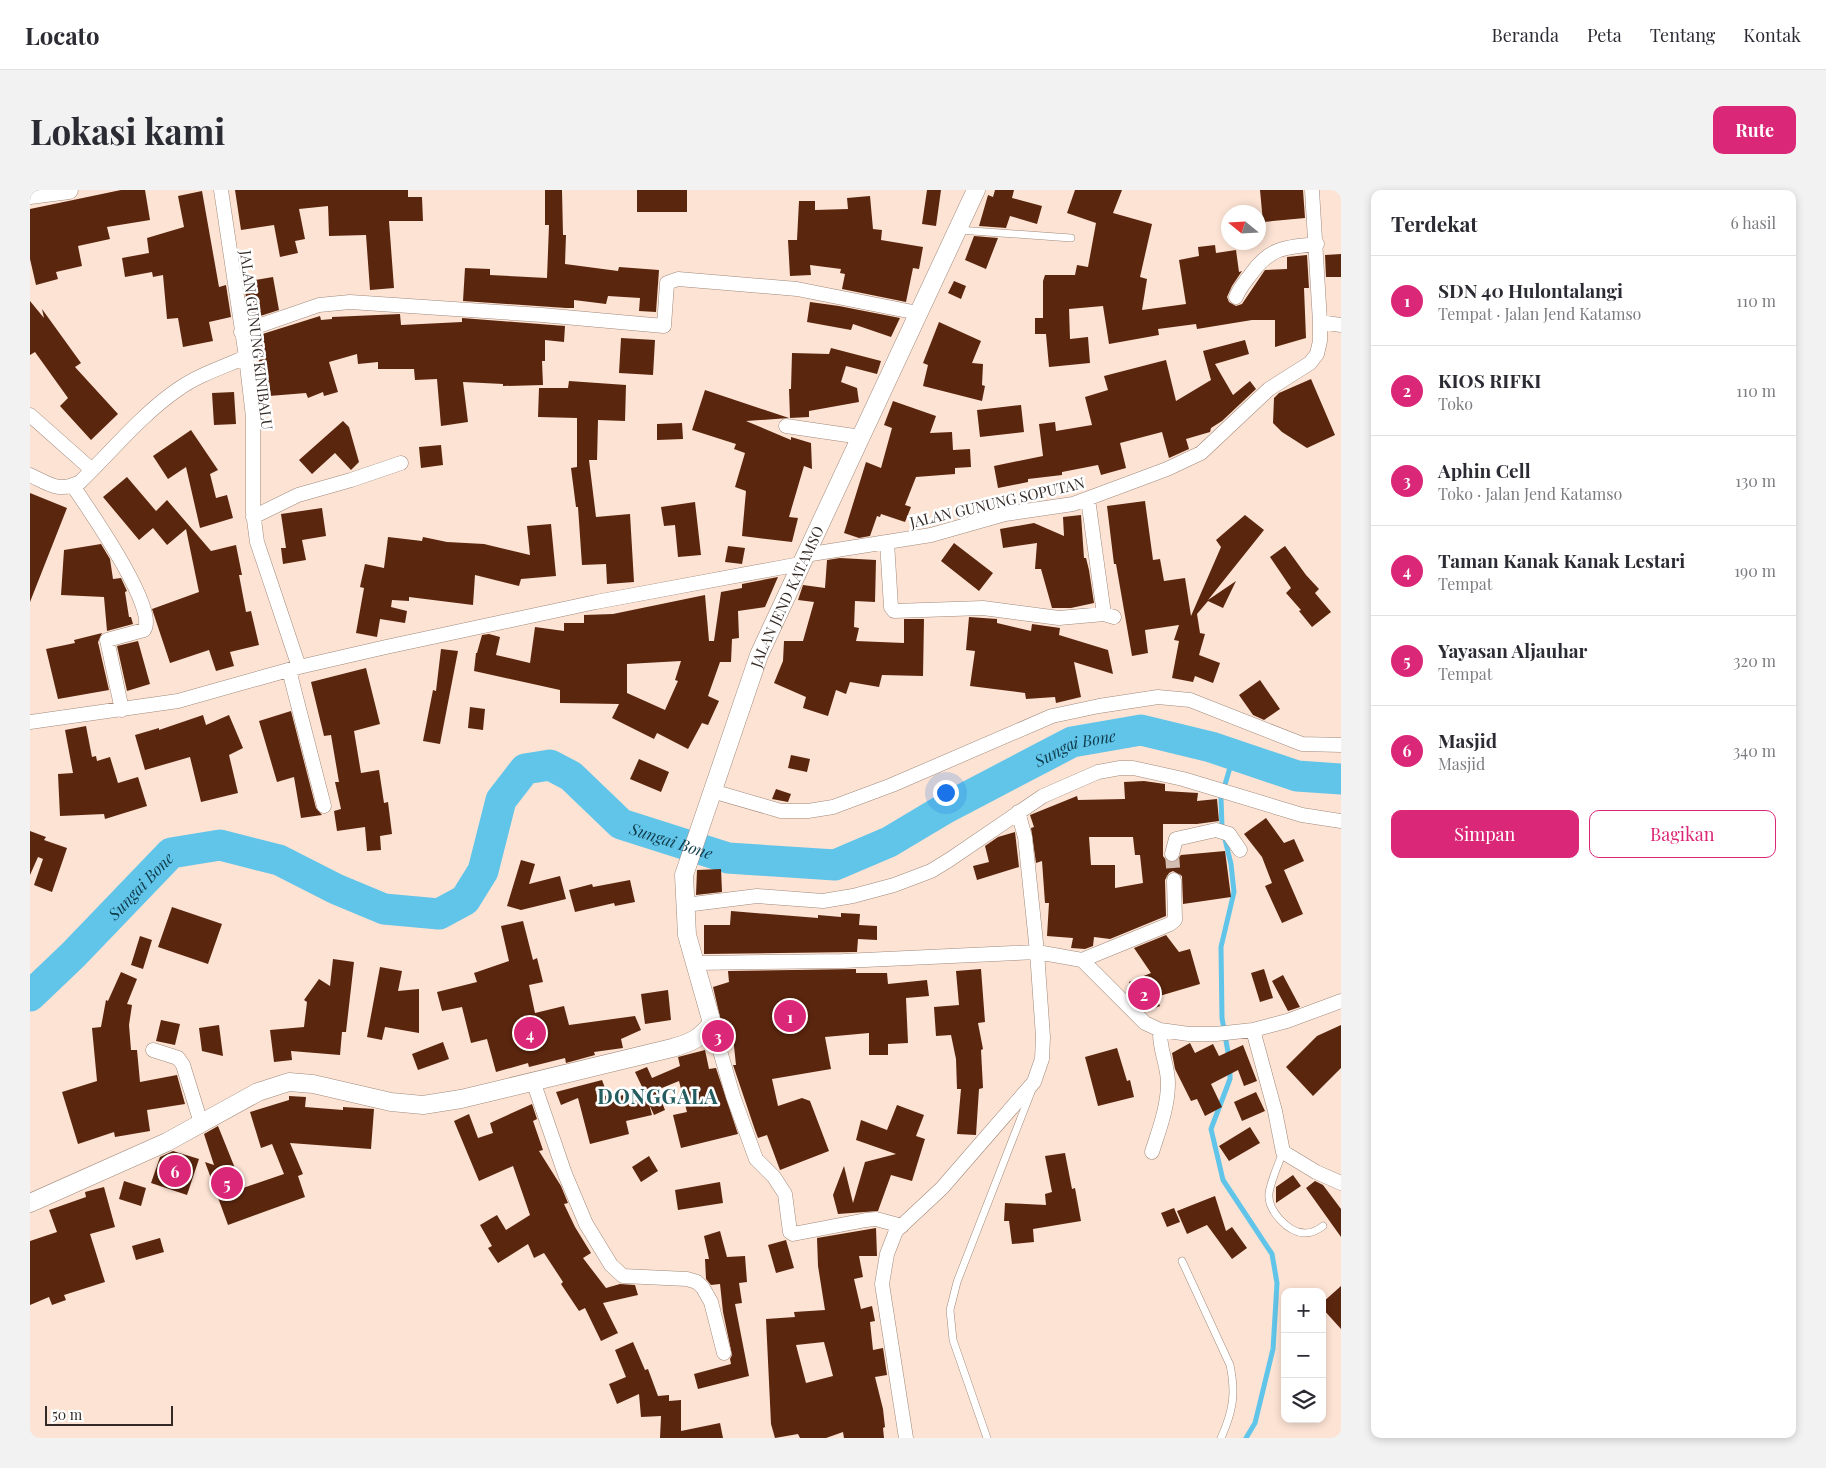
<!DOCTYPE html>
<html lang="id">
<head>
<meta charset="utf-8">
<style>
  :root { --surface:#fff; --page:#f2f2f3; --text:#2b2b33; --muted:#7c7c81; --line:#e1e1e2; --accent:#db2777 }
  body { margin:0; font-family:"Playfair Display",serif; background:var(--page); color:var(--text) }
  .controls { position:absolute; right:15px; bottom:15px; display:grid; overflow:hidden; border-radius:10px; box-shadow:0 2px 8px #0003 }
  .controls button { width:45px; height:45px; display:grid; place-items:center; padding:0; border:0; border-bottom:1px solid var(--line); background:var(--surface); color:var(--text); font:25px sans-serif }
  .compass { position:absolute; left:1191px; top:15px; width:45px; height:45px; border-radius:50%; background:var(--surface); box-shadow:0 2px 8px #0003; rotate:288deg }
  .scale { position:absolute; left:15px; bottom:12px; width:128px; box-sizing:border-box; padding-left:5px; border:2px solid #342a25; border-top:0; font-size:14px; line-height:18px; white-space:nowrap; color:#342a25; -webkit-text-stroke:4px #fff; paint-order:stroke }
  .you { position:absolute; left:915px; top:602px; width:18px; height:18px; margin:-12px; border:4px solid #fff; border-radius:50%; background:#1a73e8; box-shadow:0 0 0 8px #1a73e833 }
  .badge { display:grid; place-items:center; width:32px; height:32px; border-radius:50%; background:var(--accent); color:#fff; font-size:16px; font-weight:700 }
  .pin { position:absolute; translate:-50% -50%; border:2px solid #fff; box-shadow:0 1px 5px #0006 }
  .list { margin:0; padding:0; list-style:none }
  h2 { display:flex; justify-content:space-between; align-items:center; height:65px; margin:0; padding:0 20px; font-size:21px }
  h2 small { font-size:16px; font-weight:400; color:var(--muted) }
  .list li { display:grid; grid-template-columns:32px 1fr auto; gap:15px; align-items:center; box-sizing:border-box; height:90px; padding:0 20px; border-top:1px solid var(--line) }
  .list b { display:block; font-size:19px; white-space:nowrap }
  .list p { margin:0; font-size:16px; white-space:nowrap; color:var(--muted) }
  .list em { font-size:16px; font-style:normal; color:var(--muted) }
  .actions { display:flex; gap:10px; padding:15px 20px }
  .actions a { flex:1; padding:11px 0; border:1px solid var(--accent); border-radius:10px; text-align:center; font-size:18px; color:var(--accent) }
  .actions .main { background:var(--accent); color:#fff }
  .icon { flex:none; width:28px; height:28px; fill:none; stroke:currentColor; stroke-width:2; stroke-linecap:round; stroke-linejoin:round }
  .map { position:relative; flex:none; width:1311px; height:1248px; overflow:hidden; border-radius:10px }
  header { display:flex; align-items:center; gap:30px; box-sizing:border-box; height:70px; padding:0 25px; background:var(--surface); border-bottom:1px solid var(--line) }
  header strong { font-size:24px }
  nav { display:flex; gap:28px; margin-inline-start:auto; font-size:18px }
  .intro { display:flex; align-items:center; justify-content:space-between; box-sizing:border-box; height:120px; padding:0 30px }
  h1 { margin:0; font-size:35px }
  .button { padding:12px 22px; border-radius:10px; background:var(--accent); color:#fff; font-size:18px; font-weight:700 }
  main { display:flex; gap:30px; padding:0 30px }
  aside { flex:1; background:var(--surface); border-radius:10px; box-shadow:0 2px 8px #0003 }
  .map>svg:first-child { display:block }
</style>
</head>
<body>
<header>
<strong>Locato</strong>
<nav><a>Beranda</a><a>Peta</a><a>Tentang</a><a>Kontak</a></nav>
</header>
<div class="intro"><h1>Lokasi kami</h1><a class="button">Rute</a></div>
<main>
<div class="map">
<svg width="1311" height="1248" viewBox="0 0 1311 1248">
  <rect width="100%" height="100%" fill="#fce3d4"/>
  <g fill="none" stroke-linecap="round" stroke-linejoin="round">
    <path stroke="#61c4e9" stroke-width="5" d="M1199 868 1192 828 1191 757 1204 702 1201 674 1192 637 1191 608 1204 564
      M1200 879V889L1181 939 1193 990 1242 1064 1247 1093 1243 1159 1225 1233 1216 1248"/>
    <path stroke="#61c4e9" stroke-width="31" id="s1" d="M0 806 43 765 141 663 190 655 249 670 306 699 354 719 409 724 435 710 453 681 471 610 495 579 520 575 541 586 591 634 698 668 805 675 859 652 916 618 1042 552 1111 540 1181 557 1267 586 1311 589"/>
  </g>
  <path fill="#5b260e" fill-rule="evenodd" d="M91 0H115L120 30 77 37 80 49 48 56 52 76 26 82 28 89 6 95 0 69V19Z
    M205 0H378V7H392L393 31H359L364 98 340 100 336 45 299 46 298 16 269 19 275 49 265 51 268 63 250 67 244 35 211 40Z
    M515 0H532L533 45H536L535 74 588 81 589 77 629 80 626 122 609 121 610 108 578 106 576 114 544 110V118H536L433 111 435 78 460 79V85L517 88 519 35H515Z
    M607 0H657V22H607Z
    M897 0H911L906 36 892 34Z
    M965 0H984L982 8 1012 16 1007 34 980 26 976 38 949 36 958 5 963 7Z
    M1045 0H1092L1083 23 1122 34 1110 87 1117 89 1112 120 1156 114 1149 70 1169 66 1168 57 1185 55 1186 63 1206 60 1209 82 1212 81 1202 96 1197 107 1199 112 1206 116 1212 114 1235 80 1257 79V67L1277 65 1279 98H1274L1276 148 1245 157V130H1222L1167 139 1166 134 1128 139 1129 145 1079 154 1073 116 1039 119 1040 149 1058 147 1060 173 1019 177 1016 144H1005V128H1013V91L1015 85H1045L1047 75 1058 77 1066 33 1037 23Z
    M1230 0H1273L1275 28 1233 32Z
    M172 1 189 97 196 95 201 127 179 132 183 151 153 157 148 128 137 129 133 85 123 87 122 82 95 87 92 68 119 63 117 48 154 37 148 6Z
    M840 6 843 39 852 40 851 50 893 57 889 79 883 78 876 112 812 99 815 84 810 83 811 79 780 75 781 85 760 86 758 50H767L769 11H785V20L818 19 817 8Z
    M944 46 968 48 956 79 935 70Z
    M1311 64V87H1296L1295 65Z
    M243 87 249 120 224 128V124H218L214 92Z
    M924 91 936 96 931 109 918 103Z
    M0 111 14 128 12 119 51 173 45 177 88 224 61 250 30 216 38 208 5 162 0 165Z
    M780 112 809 116 870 128 861 147 823 134 821 140 777 132Z
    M370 124 371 135 432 132V128L535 136 534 152 515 150V171H512L513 195 473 196V194L433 192 438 232 411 236 407 189 385 190 384 179H348V172L328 174 327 164 299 172 308 202 294 206 293 202 278 208 276 203 239 206 236 181H230L226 146 290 126 291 130 302 129V127Z
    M909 132 951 151 942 173 953 174 952 195 955 196 952 211 893 196 898 175 893 173Z
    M591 148 625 150 623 185 589 183Z
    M1215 150 1219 164 1185 174 1203 205 1220 191 1226 199 1192 231 1181 238 1180 242 1156 249 1159 259 1139 268 1132 242 1090 253 1096 278 1071 285 1068 275 1032 282V285L998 289V292L968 298 964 276 1013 266 1009 234 1025 232 1026 241 1062 235 1055 207 1078 200 1074 186 1136 170 1146 211 1181 190 1173 161Z
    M801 158 851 171 847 184 816 176 811 192 827 198 829 212 779 221V227L760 228 759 199H761L762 163 799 164Z
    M1281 189 1305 245 1277 258 1252 242 1243 233 1244 208 1249 203Z
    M539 191 596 195 595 231 568 230 567 270H559L566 327 600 324 604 392 577 394 576 374 552 375 548 317H546L541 278 547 277V228L508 227 509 198H538Z
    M675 200 759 228 716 231 761 250V247L781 253 782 279 774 276 759 327 768 328 762 352 712 346 716 301 705 297 715 263 704 259 706 254 662 240Z
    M204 202 206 234 184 235 182 203Z
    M863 211 906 226 900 243 922 242 923 260 940 259 941 277 925 278V284L886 287 875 315 881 317 875 332 851 324 850 327 847 326 840 346 829 348 814 343 836 272 851 278 862 238 854 235Z
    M991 215 994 242 950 247 947 220Z
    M313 231 319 237 329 272 321 280 305 263 282 284 269 270Z
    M652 233 653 249 627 250V234Z
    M161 240 188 280 180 284 186 308 197 305 203 328 170 338 156 277 138 289 123 266Z
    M411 255 413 275 391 278 389 257Z
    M97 287 126 321 137 310 181 361 206 355 212 385H209L216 422 221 421 229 455 200 462 204 476 186 481 179 460 140 473 122 419 169 402 156 339 137 355 123 338 109 350 73 307Z
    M0 303 37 318 0 412Z
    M1115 311 1123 370 1130 369 1134 391 1155 388 1161 426 1191 357 1186 350 1215 325 1234 340 1178 410 1206 391 1193 418 1178 411 1167 424 1170 443 1175 444 1169 465 1190 473 1183 493 1165 486 1163 492 1142 488 1149 451 1144 450 1149 435 1115 440 1118 463 1102 466 1086 374H1084L1077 316Z
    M665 312 671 365 648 367 645 335 634 336 631 317Z
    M292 318 296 346 272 350 276 370 253 374 251 358H256L251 324Z
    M1051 325 1054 368H1056L1059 380 1064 413 1041 418H1022L1011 379H1005L1007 353 973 358 970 339 1004 333 1034 346 1033 327Z
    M521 334 526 386 491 389 489 396 445 385 443 415 379 407V411L362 410 361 417 377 421 375 433 350 429 347 447 326 443 334 398 330 397 335 374 354 378 358 347 392 351 393 347 417 352 454 354 500 365 497 336Z
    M924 353 963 383 949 401 911 371Z
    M71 354 80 369 83 389 91 388 97 401 95 402 99 427H101L103 434 77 441 74 407 31 405 34 360Z
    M698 356 715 358 712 374 695 372Z
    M1255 356 1276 385 1289 399 1285 403 1301 422 1282 437 1269 421 1271 420 1256 403 1261 398 1240 367Z
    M810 368 846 370 845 412 825 411 824 437 829 438 826 451 874 453V429H894L893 486 852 485 849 497 820 492 816 504 806 500 798 526 773 518 776 507 744 493 753 471 754 451H773L784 412 768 410 773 395 795 398 797 370Z
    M748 387 735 417 708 421 709 448 702 449 701 472H690L678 506 689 511 678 535 672 533 658 559 627 543 624 549 582 528 589 514 530 513V500L444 481 446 463H447L452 445 459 444 470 447 466 465 500 473 505 437 534 441V433H554V425L583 424 675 405 679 451H684L691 402 712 398V394ZM651 471 645 490 648 491 635 520 597 503V474Z
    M939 427 967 429V433L1001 441 1002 434 1030 438 1029 445 1078 460 1083 484 1044 472 1051 507 1026 513 1025 507 996 509 995 503 940 496 945 461 936 460Z
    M72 443 68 452 79 500 28 509 16 459 45 453 44 450Z
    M108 451 120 494 97 501 87 456Z
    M411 459 428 461 410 554 393 551 403 500 406 501Z
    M336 478 350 534 324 541 331 583 349 580 354 613 358 612 362 644 350 646 351 660 337 661 335 637 307 641 304 621 311 619 305 592H309L301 545 294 546 281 492Z
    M1230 490 1250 519 1234 530 1223 525 1209 505Z
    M440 517 455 519 453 540 438 538Z
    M261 521 286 618 292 625 271 628 264 587 247 592 229 531Z
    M173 525 176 535 199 525 213 558 199 565 208 603 171 612 160 567 115 580 105 545 129 538V540Z
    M56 536 62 567 66 566 67 571 80 567 88 593 108 587 117 616 75 629 74 624 30 626 28 584 43 583 35 540Z
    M761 565 780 569 777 582 758 578Z
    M609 569 639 582 631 602 600 589Z
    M1114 591 1135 594V601L1168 603 1167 611 1187 609 1189 631 1167 634H1133V666L1136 670 1144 673 1151 665 1195 661 1201 707 1153 714 1152 686 1143 681 1139 683 1135 690 1136 726 1080 749 1064 747 1063 756 1055 759 1041 758 1043 748 1017 746 1019 713H1015L1012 671 1006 673 1001 638 1004 637 1000 625 1047 606 1048 610 1095 609 1094 592ZM1059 647H1103L1105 665H1110L1113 693 1085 698V675H1061Z
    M746 599 761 604 758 612 742 609Z
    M1236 628 1254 653 1264 649 1274 671 1254 680 1273 724 1252 733 1235 696 1242 693 1232 667 1214 644Z
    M0 641 16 647 14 650 37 658 22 702 4 695 13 669 8 667 0 685Z
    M985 642 989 677 947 690 943 676 959 672 955 656 968 647Z
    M491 670 505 674 499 694 530 686 536 709 491 720 477 716Z
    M691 679 692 702 666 705 667 680Z
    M600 690 605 712 585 716 584 713 545 722 539 700 562 694 563 697Z
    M142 717 192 734 178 774 128 757Z
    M701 721 788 728V725L811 727V723L830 724 829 735 847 736V750L828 749 827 762 674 764V735H700Z
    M493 731 503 770 507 768 513 792 499 795 505 823 534 816 539 835 605 826 611 840 591 849 593 858 564 862 565 865 536 873 535 868 499 877 498 873 466 882 457 849 441 853 432 817 412 821 407 802 447 792 444 783 479 771 471 736Z
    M1136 745 1149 762 1160 759 1170 794 1126 807 1130 816 1116 821 1106 811 1099 792 1121 783 1104 758Z
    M110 746 122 750 113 779 101 775Z
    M303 769 324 772 316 842H312L310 865 261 861 262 870 244 872 240 840 274 837 277 812 274 810 289 789 300 796Z
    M350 777 372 781 368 801 389 799V843L355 837 352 850 337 847Z
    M826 779V783H857L858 794 897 790 899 806 876 808 878 853 858 854V865H839V843L795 847 801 879 742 889 748 916 772 908 780 911 799 961 750 980 737 945 728 948 725 940 703 875H706L703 847 695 848 683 797 699 792 698 781Z
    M951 779 955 832 948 833 953 859 951 860 953 898 949 899 946 945 927 944 931 899H927L926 869 921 845 906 846 904 817 929 815 926 781Z
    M1234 779 1243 808 1230 812 1221 783Z
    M91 782 107 789 97 814 102 815 99 835 101 860H107L110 892 147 885 155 914 117 920 120 941 85 947 84 942 48 954 32 902 67 891 62 838 71 837 76 810 78 811Z
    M1253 785 1270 817 1258 821 1242 791Z
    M638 800 641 830 615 834 611 804Z
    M131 830 150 834 145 855 126 851Z
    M189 835 193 866 172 861 169 838Z
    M1311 835V878L1283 906 1256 877 1287 846Z
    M413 852 419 869 388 880 382 864Z
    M1160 853 1165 863 1183 854 1189 866 1213 855 1227 891 1214 896 1208 880 1181 894 1192 917 1175 926 1167 909 1161 911 1145 879 1142 863Z
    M1087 858 1097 891 1100 890 1104 907 1068 916 1055 867Z
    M675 860 679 879 686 878 708 944 651 958 643 925 657 922 649 891 627 900 635 920 624 925 619 914 622 925 596 931 599 944 560 954 548 908 531 915 526 902 572 890 575 898 566 902 568 909 582 903 584 907 614 901 605 882 617 877 622 888 650 876 648 867Z
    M1226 902 1235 921 1212 931 1204 912Z
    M259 906 276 907 275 917 313 920V917L344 919 341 959 260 953 273 984 268 986 275 1007 198 1035 175 972 184 975 174 944 188 936 213 998 254 984 242 954 231 958 220 922 259 910Z
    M502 914 507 929 503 931 513 960 509 961 531 996 538 1013 534 1014 545 1037 561 1063 553 1068 576 1098 590 1094 605 1095 608 1105 573 1113 588 1143 571 1151 555 1118 549 1121 531 1094 533 1092 514 1063 504 1068 498 1054 468 1073 458 1058 462 1056 450 1035 467 1025 476 1040 500 1025 483 976 449 991 424 931 439 924 448 948 463 943 460 933Z
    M867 915 894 925 886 946 895 949 882 991 861 985 848 1021 808 1024 803 1005 814 976 823 1013 835 972 866 964 826 950 831 930 857 940Z
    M1220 937 1230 953 1199 971 1189 956Z
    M143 961 169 969 157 1005 121 993 130 967Z
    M1035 963 1042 999 1045 998 1051 1031 1003 1039 1004 1052 982 1054 979 1031H974L975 1013 1016 1015 1015 1004 1022 1002 1015 966Z
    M619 966 628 981 611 992 602 977Z
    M1263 985 1271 996 1246 1013V997Z
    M94 991 116 998 111 1016 89 1009Z
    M1285 991 1293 995 1311 1019V1047L1276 998Z
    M690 992 693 1013 648 1020 645 1000Z
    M74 997 85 1037 60 1044 75 1092 34 1105 36 1110 22 1115 19 1107 0 1115V1051L27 1042 19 1020 56 1007 55 1002Z
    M1185 1006 1196 1041 1202 1037 1217 1058 1202 1069 1177 1035 1157 1044 1147 1021Z
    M1144 1018 1150 1032 1137 1037 1131 1023Z
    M846 1038 847 1066H829L833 1087 824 1089 831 1119 842 1116 845 1131 840 1132 843 1160 853 1158 857 1185 845 1187 853 1219 855 1237 853 1238 854 1248H814L813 1242 796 1248H770L768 1244 745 1248 741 1234 736 1129 765 1127 764 1122 795 1120 788 1076 787 1048ZM794 1152 803 1186 776 1193 766 1155Z
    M690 1041 697 1067 715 1066 717 1092 709 1093 712 1113 705 1114 719 1186 668 1199 664 1184 701 1174 700 1169 702 1165 693 1122 690 1094 681 1095 676 1089 675 1069H679L674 1046Z
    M130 1048 134 1062 106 1070 102 1056Z
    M756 1050 764 1078 746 1083 738 1055Z
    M1311 1096V1139L1292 1118V1113Z
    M603 1152 615 1180 618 1179 628 1206 639 1205V1211L651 1210V1241L690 1233 693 1248H630L631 1226 611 1227 609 1204 587 1214 579 1194 596 1187 585 1160Z"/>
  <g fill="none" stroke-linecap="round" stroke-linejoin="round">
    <path stroke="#d4beb1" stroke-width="14" stroke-dasharray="14 7" stroke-linecap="butt" d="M1142 664 1144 690"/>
    <defs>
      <path id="service" d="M928 40 1041 48
        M1253 962C1248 975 1241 990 1239 1003 1237 1020 1258 1043 1275 1043 1281 1043 1288 1040 1293 1036
        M1152 1071 1200 1175C1206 1204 1203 1221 1191 1248
        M957 1248 923 1150 920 1120 927 1092 1001 902"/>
      <path id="minor" d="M191 0 216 167 223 227V322L227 352 269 477
        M1206 107C1210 97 1216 91 1221 84 1240 57 1256 57 1287 54
        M1290 132 1311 135
        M211 142 289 115 320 112 512 125 634 136 637 93 648 89 767 99 888 123
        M0 225 62 280
        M756 236 831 247
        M0 285C19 294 29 303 50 292 81 262 111 225 147 200 168 185 193 177 216 167
        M43 296C57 317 129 419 114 440L77 450 92 520
        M1058 309 1074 424
        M223 327 268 305 321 290 371 273
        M857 352 861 417 864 421 953 418 1029 428 1074 424 1084 427
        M775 365 901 345 975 324 1043 314 1137 279 1171 263 1239 199 1280 173 1287 164 1290 151V132L1282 0
        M259 480 294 616
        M0 532 148 511 269 477 356 457 566 412 770 374
        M682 601 751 621H778L803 617 862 595 1022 526 1069 516 1128 507 1160 510 1272 554 1311 555
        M1142 664 1146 649 1186 640 1199 644 1210 660
        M655 715 727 706 793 711 823 706 864 695 901 681 919 670 1013 606 1068 582 1090 578H1103L1153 589 1272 625 1311 631
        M1052 770 1140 734 1145 730 1144 690
        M665 773 813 771 1007 762 1052 770 1115 833 1130 840 1159 844H1186L1223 840 1257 831 1311 811
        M682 833 703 906 726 969 744 987 755 1004 760 1042 763 1044 836 1030 846 1029 872 1036
        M1223 840 1245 921 1253 962 1286 982 1311 993
        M123 860 148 868 153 875 171 933
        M503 891 535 984 556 1034 581 1075 593 1086 657 1089 667 1092 673 1098 681 1112 694 1163
        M1122 962C1129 940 1138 917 1138 893 1138 875 1129 859 1130 840
        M876 1248 852 1094 857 1064 866 1041 912 998 1004 892 1012 869 1013 847 1007 762 995 647 988 622"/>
      <g id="tertiary">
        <path d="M0 5 39 0"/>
        <path id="s2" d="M0 1013 137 952 228 902 259 892 283 894 361 912 393 915 431 909 642 858C660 853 670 849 682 833L657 745 654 685 729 465 946 0"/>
      </g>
    </defs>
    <use href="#service" stroke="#a0897b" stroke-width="8"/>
    <use href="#minor" stroke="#a0897b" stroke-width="15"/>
    <use href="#tertiary" stroke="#a0897b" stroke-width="19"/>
    <use href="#service" stroke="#fff" stroke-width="7"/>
    <use href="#minor" stroke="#fff" stroke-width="14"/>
    <use href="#tertiary" stroke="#fff" stroke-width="18"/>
  </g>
  <g text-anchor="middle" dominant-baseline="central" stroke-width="5" stroke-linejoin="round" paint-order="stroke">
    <g font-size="15" fill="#342a25" stroke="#fff">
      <text transform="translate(227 150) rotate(83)">JALAN GUNUNG KINIBALU</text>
      <text transform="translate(967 312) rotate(-13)">JALAN GUNUNG SOPUTAN</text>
      <text stroke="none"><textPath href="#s2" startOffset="1175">JALAN JEND KATAMSO</textPath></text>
    </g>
    <g font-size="16" font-style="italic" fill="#0e3b4a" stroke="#fff">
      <text stroke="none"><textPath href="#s1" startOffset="1265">Sungai Bone</textPath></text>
      <text stroke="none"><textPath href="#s1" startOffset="830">Sungai Bone</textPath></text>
      <text stroke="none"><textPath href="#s1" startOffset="156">Sungai Bone</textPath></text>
    </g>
    <g font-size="20" font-weight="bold" letter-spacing="1" fill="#235d5f" stroke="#fff">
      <text x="628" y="905">DONGGALA</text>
    </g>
  </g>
</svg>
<div class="controls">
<button>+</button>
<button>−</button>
<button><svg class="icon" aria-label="layers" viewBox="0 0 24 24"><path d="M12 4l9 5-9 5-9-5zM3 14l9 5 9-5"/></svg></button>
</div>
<svg class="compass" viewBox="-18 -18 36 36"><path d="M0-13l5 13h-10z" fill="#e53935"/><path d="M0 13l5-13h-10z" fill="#7c7c81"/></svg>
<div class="scale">50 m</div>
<div class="you"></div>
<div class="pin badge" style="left:760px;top:826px">1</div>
<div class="pin badge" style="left:1114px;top:804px">2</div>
<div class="pin badge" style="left:688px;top:846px">3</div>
<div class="pin badge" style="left:500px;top:843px">4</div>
<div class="pin badge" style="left:197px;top:993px">5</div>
<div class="pin badge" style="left:145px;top:981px">6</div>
</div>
<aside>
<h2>Terdekat<small>6 hasil</small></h2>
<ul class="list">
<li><span class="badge">1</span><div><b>SDN 40 Hulontalangi</b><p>Tempat · Jalan Jend Katamso</p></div><em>110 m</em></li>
<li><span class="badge">2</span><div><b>KIOS RIFKI</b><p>Toko</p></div><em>110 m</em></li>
<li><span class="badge">3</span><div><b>Aphin Cell</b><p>Toko · Jalan Jend Katamso</p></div><em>130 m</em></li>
<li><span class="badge">4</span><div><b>Taman Kanak Kanak Lestari</b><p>Tempat</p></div><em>190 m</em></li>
<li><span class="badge">5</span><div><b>Yayasan Aljauhar</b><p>Tempat</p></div><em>320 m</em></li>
<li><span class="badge">6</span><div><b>Masjid</b><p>Masjid</p></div><em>340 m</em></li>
</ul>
<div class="actions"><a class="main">Simpan</a><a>Bagikan</a></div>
</aside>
</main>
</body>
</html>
